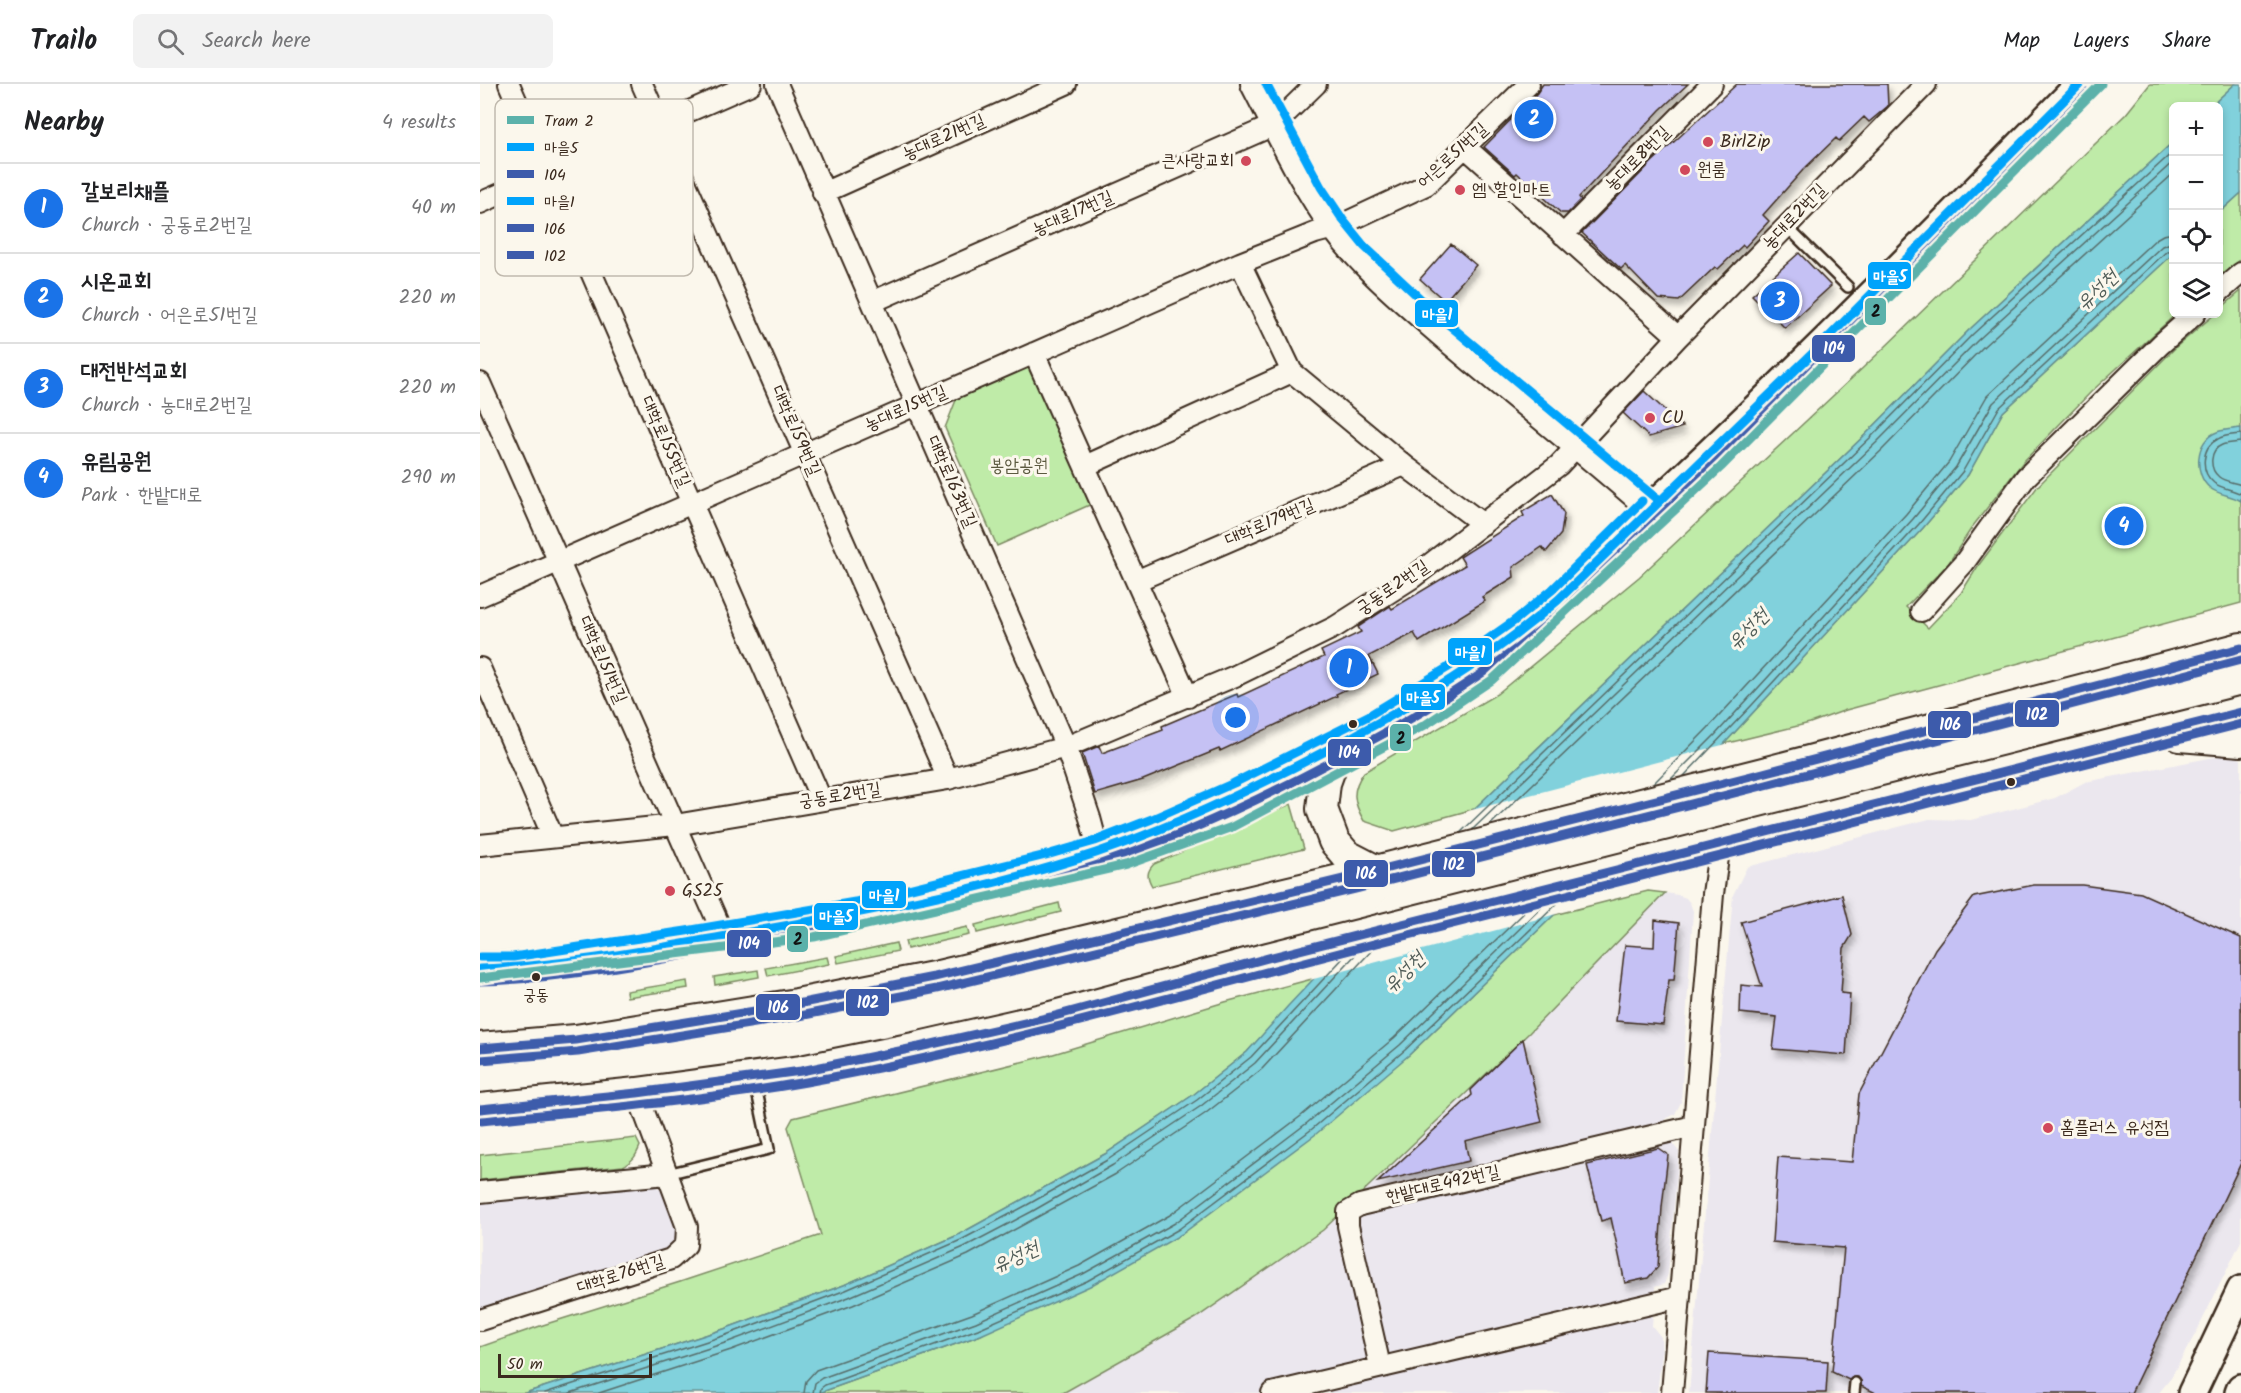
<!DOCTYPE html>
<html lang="en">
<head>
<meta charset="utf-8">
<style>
  :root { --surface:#fff; --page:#f2f2f2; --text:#202124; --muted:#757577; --line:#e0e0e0; --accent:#1a73e8 }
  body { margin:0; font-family:Kalam,"Poor Story",sans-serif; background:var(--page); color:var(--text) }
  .controls { position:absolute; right:18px; top:18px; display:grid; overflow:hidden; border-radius:9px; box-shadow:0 3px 9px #0003 }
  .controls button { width:54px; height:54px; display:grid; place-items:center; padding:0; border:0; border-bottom:2px solid var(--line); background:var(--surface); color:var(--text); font:30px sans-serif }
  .scale { position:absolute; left:18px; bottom:15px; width:154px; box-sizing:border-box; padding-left:6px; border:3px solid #3b2a1e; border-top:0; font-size:16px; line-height:21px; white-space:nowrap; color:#3b2a1e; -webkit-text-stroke:4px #fbf7ec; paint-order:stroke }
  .you { position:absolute; left:756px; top:634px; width:21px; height:21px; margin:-15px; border:4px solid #fff; border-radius:50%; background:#1a73e8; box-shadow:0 0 0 9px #1a73e833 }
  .badge { display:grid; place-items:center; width:39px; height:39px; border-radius:50%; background:var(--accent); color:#fff; font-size:20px; font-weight:700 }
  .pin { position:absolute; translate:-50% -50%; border:3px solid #fff; box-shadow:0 2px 6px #0006 }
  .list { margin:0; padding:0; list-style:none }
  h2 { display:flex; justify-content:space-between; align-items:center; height:78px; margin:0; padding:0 24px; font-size:26px }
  h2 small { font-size:20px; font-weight:400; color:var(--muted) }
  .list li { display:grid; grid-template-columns:39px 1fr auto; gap:18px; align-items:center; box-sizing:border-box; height:90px; padding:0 24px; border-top:2px solid var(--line) }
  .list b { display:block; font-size:22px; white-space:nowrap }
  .list p { margin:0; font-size:20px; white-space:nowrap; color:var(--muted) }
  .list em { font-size:20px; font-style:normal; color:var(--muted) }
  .icon { flex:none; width:33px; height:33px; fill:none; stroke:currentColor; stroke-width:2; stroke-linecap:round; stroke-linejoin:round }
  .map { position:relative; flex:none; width:1761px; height:1309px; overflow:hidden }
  header { display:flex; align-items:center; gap:36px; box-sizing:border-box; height:84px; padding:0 30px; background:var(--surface); border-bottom:2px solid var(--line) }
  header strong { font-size:28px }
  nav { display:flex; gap:33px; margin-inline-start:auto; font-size:21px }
  .search { width:420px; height:54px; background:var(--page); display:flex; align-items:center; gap:15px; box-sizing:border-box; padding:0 21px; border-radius:9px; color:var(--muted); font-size:22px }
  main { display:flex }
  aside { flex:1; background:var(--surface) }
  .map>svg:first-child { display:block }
</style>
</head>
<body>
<header>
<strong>Trailo</strong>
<div class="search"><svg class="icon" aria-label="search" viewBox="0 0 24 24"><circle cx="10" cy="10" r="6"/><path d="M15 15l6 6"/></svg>Search here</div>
<nav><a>Map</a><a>Layers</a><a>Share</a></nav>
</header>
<main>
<aside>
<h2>Nearby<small>4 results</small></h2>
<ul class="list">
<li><span class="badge">1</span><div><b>갈보리채플</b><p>Church · 궁동로2번길</p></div><em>40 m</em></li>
<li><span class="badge">2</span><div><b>시온교회</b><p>Church · 어은로51번길</p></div><em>220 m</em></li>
<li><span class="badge">3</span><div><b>대전반석교회</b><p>Church · 농대로2번길</p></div><em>220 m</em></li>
<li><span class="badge">4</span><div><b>유림공원</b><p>Park · 한밭대로</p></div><em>290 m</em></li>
</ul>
</aside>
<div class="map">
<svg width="1761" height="1309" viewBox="0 0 1761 1309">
  <defs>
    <filter id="shadow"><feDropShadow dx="3.5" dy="6" stdDeviation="3" flood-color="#0004"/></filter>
  </defs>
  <rect width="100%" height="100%" fill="#fbf7ec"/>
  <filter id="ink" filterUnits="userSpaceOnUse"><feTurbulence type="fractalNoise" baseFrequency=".0167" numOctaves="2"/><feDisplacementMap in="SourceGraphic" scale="12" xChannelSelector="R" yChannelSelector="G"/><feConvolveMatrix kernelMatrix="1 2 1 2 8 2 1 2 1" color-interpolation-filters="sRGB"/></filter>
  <g filter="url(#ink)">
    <path fill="#ebe7ee" d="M1745 671 1761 675V1157L1718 1245 1690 1295 1679 1309H1209L1253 811 1267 783 1449 735 1491 736 1575 714 1605 698Z
      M1185 809 1198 811 1206 814 1210 819 1213 827 1201 1018 1195 1030 1184 1036 1183 1056 1193 1060 1199 1068 1188 1190 1184 1200 1175 1203 1172 1242 1181 1253 1182 1270 1177 1309H583L716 1234Z
      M171 1100 184 1107 197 1144 192 1163 181 1169 0 1227V1118Z"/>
    <path fill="#bfeba8" stroke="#7d8a63" stroke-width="1.5" d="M1670 0H1755L1731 22H1694L1693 58 1489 246 1386 350 994 725 914 747 884 737C873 718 871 706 884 688L1017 610 1159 493 1402 266 1646 30Z
      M1761 109V175L1739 194V129Z
      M1693 170 1694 230H1696L1611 308 1543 378 1493 442 1468 480 1426 523 1448 544 1481 509 1498 482 1558 402 1696 263 1735 230H1738L1739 226 1761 207V519L1366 626 1330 639 1244 660 1443 444 1488 391 1523 328Z
      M544 282 555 287 614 419 517 462 465 344 478 311Z
      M811 720 824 765 672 802C667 793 666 788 674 780Z
      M1168 807 1185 809 1049 949 843 1146 716 1234 583 1309H339L501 1251 929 971 1074 831Z
      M579 819 581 828 497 849 495 841Z
      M487 843 489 851 427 865 425 857Z
      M416 859 418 867 358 879 356 872Z
      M347 873 349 880 288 892 286 884Z
      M278 886 279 893 235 901 234 893Z
      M836 894 767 968 713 1011 625 1070 478 1151 364 1201 244 1245 45 1309H0V1263L63 1241 200 1198 341 1151 308 1043 313 1034 570 971 745 918Z
      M207 897 208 904 147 913 146 907Z
      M156 1054 160 1062C156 1072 153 1077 143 1082L0 1096V1071Z"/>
    <path fill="#81d1dc" stroke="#658e90" stroke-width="1.5" d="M1755 0H1761V109L1739 129 1738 22H1731Z
      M1693 58V170L1523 328 1488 391 1443 444 1244 660 1074 831 929 971 836 1050 702 1150 610 1202 501 1251 339 1309H45L244 1245 364 1201 478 1151 625 1070 713 1011 767 968 808 922 994 725 1386 350 1489 246Z
      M1761 344V417C1751 411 1739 411 1730 404 1713 390 1715 356 1737 348 1744 345 1754 345 1761 344Z"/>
    <path fill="#fbf7ec" d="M1250 659 1080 829 830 896 988 727Z"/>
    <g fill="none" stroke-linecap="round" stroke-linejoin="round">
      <path stroke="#576d6a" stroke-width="1.5" d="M1761 350C1754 351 1744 351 1738 355 1721 363 1720 388 1734 399 1742 405 1753 405 1761 410
        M1761 358C1755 359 1747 359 1742 361 1729 366 1729 385 1739 393 1745 398 1754 398 1761 401
        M1204 692 1272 621 1439 440 1483 387 1519 324 1687 167 1694 166
        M1190 696 1235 651 1433 435 1476 383 1513 319 1682 162 1694 158
        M1173 700 1228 644 1426 430 1469 378 1507 312 1676 155 1683 151 1694 149
        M1010 741 1402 366 1504 262 1694 89
        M993 745 1396 359 1498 256 1694 77
        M980 749 1390 354 1493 250 1694 67
        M65 1309 246 1251 366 1206 481 1156 547 1121 629 1075 717 1016 771 973 865 872
        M90 1309 248 1258 369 1213 484 1163 551 1128 633 1081 721 1022 775 979 878 868
        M119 1309 251 1266 373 1221 488 1171 636 1090 726 1029 782 985 894 864
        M324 1309 326 1297 336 1286 492 1230 599 1182 690 1131 821 1032 914 954 1047 826
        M333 1309 335 1299 342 1294 496 1238 603 1190 695 1139 827 1039 920 961 1064 821
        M340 1309 341 1304 345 1301 498 1245 607 1197 699 1145 832 1045 925 966 1079 818"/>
    </g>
    <path fill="#c5c1f4" stroke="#3b2a1e" stroke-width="1.5" filter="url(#shadow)" d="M1063 0H1208L1180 26 1099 113 1101 116 1088 129H1081L1037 89 1035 91 1004 63 1057 9Z
      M1257 0H1407L1408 22 1389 38 1384 33 1359 57 1356 54 1323 86 1283 131 1289 137 1265 163 1263 161 1238 185 1235 183 1199 217 1178 215 1145 181 1141 185 1102 149 1172 78Z
      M971 160 996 181 965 217 940 195Z
      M1319 169 1351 202 1305 244 1272 211Z
      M1164 307 1203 343 1169 353 1143 329Z
      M1072 410 1084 430 1081 450 1066 468 1062 463 1033 483 1034 493 1002 513 1005 517 939 558 934 549 889 572 898 590 856 610 857 612 740 667 739 665 663 696 615 710 602 669 619 662 622 669 683 646 682 642 757 610 758 613 844 573 841 567 881 548 878 543 910 522 912 525 985 481 980 473 1044 432 1042 428Z
      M1554 801H1602L1661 809 1761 854V1079L1651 1309H1396L1381 1302V1297L1378 1293H1373L1369 1296 1352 1288 1364 1164 1292 1158 1298 1073 1372 1078 1379 1010 1455 865 1494 813Z
      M1362 811 1372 851 1364 864 1361 909 1370 910 1366 971 1293 965 1297 933 1260 929 1261 901 1282 903 1261 838Z
      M1175 836 1199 839 1194 896H1189L1183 941 1136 937 1145 861 1174 863Z
      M1043 955 1062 1038 985 1057 989 1077 898 1098 992 1011 991 1006Z
      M1178 1064 1188 1071 1182 1123 1178 1183 1168 1194 1145 1199 1131 1134 1121 1137 1107 1081Z
      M1229 1269 1348 1277 1346 1309H1226Z"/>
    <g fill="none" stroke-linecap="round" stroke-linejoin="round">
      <defs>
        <path id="service" d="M1306 142 1368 203
          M187 1090 289 1065 275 998
          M1374 1309 1375 1299"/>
        <path id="minor" d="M29 0 341 715
          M162 0 468 695
          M297 0 586 663 610 734 619 768
          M985 63 1198 253
          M343 109 586 0
          M0 119 271 0
          M1083 151 1232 0
          M760 179 812 288 924 381 1003 440
          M1738 209 1761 189
          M392 218 794 41 836 0
          M554 269 708 613
          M0 299 244 852
          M605 382 812 288
          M656 497 924 381
          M0 512 760 179 835 149 854 144 946 101 1049 0
          M1441 527 1484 479 1546 393 1681 260 1715 230
          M0 584 73 753
          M0 761 195 741 468 695 586 663 755 592 855 543 932 494 1079 381 1198 253 1446 0
          M0 1108 187 1090
          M0 1236 191 1175 206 1161 207 1143 157 1009
          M900 1282 868 1142V1128L880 1121 1214 1042
          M792 1309 1200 1213
          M1192 1309 1233 810 1240 759"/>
        <path id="tertiary" d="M773 0C798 48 821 99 853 143 881 181 918 212 953 243 1024 305 1099 362 1170 425"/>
        <path id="secondary" d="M0 885C38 885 75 879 113 873 157 867 201 860 245 852 369 831 495 809 615 769 699 741 780 702 858 661 922 627 986 590 1043 545 1091 508 1130 462 1174 421 1320 285 1460 143 1600 0
          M1712 1309 1761 1206
          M1759 1309 1761 1304"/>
        <path id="primary" d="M1700 652 1761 657
          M866 657 854 674 845 699 842 725 854 757 866 771 895 786
          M0 964 96 956 317 920 454 893 872 793 1283 689 1761 564
          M0 1025 157 1009 321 987 439 963 571 933 788 874 1761 628"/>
      </defs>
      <use href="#service" stroke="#3b2a1e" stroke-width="14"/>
      <use href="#minor" stroke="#3b2a1e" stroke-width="24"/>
      <use href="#tertiary" stroke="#3b2a1e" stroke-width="28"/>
      <use href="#secondary" stroke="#3b2a1e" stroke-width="32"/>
      <use href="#primary" stroke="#3b2a1e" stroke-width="34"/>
      <use href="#service" stroke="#fbf7ec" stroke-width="9"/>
      <use href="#minor" stroke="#fbf7ec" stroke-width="20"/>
      <use href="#tertiary" stroke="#fbf7ec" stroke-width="24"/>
      <use href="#secondary" stroke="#fbf7ec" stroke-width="27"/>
      <use href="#primary" stroke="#fbf7ec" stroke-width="30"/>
      <defs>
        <path id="bus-1" d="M0 885C83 883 171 865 253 851 375 830 498 808 616 769 704 739 788 698 870 654 944 615 1015 571 1078 516L1336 266 1600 0"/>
        <path id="bus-2" d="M0 897C84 895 173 877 255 862 378 841 502 820 621 780 707 750 791 711 872 667 947 627 1021 582 1085 525L1344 274 1609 8"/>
        <path id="bus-3" d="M786 0 841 103 863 136 884 162 961 234 1178 416
          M0 873H33L206 847 375 818 570 770 615 757 672 735 754 699 888 632 967 584 1034 537 1072 506 1162 417"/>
        <path id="bus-4" d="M0 964 96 956 317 920 454 893 872 793 1283 689 1761 564
          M0 1025 157 1009 321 987 439 963 571 933 788 874 1761 628"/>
        <path id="bus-5" d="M1 976 98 968 319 932 457 905 875 805 1286 701 1761 576
          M1 1037C109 1026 219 1017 326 998 528 962 726 902 925 852 1204 781 1482 711 1761 640"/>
      </defs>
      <use href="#bus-1" stroke="#fbf7ec" stroke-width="14"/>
      <use href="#bus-2" stroke="#fbf7ec" stroke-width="14"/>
      <use href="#bus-3" stroke="#fbf7ec" stroke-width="14"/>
      <use href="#bus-4" stroke="#fbf7ec" stroke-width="14"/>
      <use href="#bus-5" stroke="#fbf7ec" stroke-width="14"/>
      <use href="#bus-1" stroke="#00a3fb" stroke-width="9"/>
      <use href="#bus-2" stroke="#3d5bab" stroke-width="9"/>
      <use href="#bus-3" stroke="#00a3fb" stroke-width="9"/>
      <use href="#bus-4" stroke="#3d5bab" stroke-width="9"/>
      <use href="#bus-5" stroke="#3d5bab" stroke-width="9"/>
      <defs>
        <path id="tram-1" d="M0 894 334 853 646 781 752 743 945 641 1012 596 1241 383 1621 0"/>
      </defs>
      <use href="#tram-1" stroke="#fbf7ec" stroke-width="14"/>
      <use href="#tram-1" stroke="#5bb1aa" stroke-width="9"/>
    </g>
  </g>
  <g fill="#d1495b" stroke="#fbf7ec" stroke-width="2">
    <circle cx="1228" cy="58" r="6"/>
    <circle cx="766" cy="77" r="6"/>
    <circle cx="1205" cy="86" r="6"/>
    <circle cx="980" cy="106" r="6"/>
    <circle cx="1170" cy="334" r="6"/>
    <circle cx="190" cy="807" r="6"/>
    <circle cx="1568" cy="1044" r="6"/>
  </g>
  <g fill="#3b2a1e" stroke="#fbf7ec" stroke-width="2">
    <circle cx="873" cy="640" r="5"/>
    <circle cx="1531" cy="698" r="5"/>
    <circle cx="56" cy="893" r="5"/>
  </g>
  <g text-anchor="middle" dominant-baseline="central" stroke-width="6" stroke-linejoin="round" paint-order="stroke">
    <g font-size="16" fill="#3b2a1e" stroke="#fbf7ec">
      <text x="56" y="911">궁동</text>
    </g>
    <g font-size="18" fill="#3b2a1e" stroke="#fbf7ec">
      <text transform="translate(464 54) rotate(-24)">농대로21번길</text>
      <text transform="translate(973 72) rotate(-42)">어은로51번길</text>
      <text transform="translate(1158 75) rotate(-45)">농대로8번길</text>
      <text transform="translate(593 130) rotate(-24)">농대로17번길</text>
      <text transform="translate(1315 133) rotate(-46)">농대로2번길</text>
      <text transform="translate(426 325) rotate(-24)">농대로15번길</text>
      <text transform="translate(315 347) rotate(66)">대학로159번길</text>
      <text transform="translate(185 358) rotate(66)">대학로155번길</text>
      <text transform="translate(471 398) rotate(66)">대학로163번길</text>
      <text transform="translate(790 439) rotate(-23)">대학로179번길</text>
      <text transform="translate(913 504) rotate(-34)">궁동로2번길</text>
      <text transform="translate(122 576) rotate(66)">대학로151번길</text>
      <text transform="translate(360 712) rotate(-9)">궁동로2번길</text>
      <text transform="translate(963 1101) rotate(-13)">한밭대로492번길</text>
      <text transform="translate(141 1191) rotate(-18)">대학로76번길</text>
    </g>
    <g font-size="18" fill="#3b2a1e" stroke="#fbf7ec" text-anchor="start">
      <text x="1240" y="58">BirlZip</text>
      <text x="754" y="77" text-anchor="end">큰사랑교회</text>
      <text x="1217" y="86">원룸</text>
      <text x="992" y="106">엠 할인마트</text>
      <text x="1182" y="334">CU</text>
      <text x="202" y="807">GS25</text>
      <text x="1580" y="1044">홈플러스 유성점</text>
    </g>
    <g font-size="18" fill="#5c5a40" stroke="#fbf7ec">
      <text x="539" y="382">봉암공원</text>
    </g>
    <g font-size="20" font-style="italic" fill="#505c57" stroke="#fbf7ec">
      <text transform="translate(1618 207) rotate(-44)">유성천</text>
      <text transform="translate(1269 546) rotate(-45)">유성천</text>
      <text transform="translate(925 889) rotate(-45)">유성천</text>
      <text transform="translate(536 1174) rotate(-25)">유성천</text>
    </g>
  </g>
  <rect x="15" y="15" width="198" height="177" rx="9" fill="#fbf7ec" stroke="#c1baae" stroke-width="1.5"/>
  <rect x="27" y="32" width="27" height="8" fill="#5bb1aa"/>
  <rect x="27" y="59" width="27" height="8" fill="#00a3fb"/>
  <rect x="27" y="86" width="27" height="8" fill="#3d5bab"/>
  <rect x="27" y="113" width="27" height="8" fill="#00a3fb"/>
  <rect x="27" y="140" width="27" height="8" fill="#3d5bab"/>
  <rect x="27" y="167" width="27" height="8" fill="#3d5bab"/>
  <g font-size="16" fill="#3b2a1e">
    <text x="64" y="42">Tram 2</text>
    <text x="64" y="69">마을5</text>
    <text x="64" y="96">104</text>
    <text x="64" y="123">마을1</text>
    <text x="64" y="150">106</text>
    <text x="64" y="177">102</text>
  </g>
  <g stroke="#fbf7ec" stroke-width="2">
    <rect x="1387" y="177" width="45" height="29" rx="6" fill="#00a3fb"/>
    <rect x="1384" y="213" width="23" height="29" rx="6" fill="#5bb1aa"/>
    <rect x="934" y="215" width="45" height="29" rx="6" fill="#00a3fb"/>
    <rect x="1331" y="250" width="45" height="29" rx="6" fill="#3d5bab"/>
    <rect x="967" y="553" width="46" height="29" rx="6" fill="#00a3fb"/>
    <rect x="920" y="599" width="46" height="28" rx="6" fill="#00a3fb"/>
    <rect x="1534" y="615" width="46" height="29" rx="6" fill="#3d5bab"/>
    <rect x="1447" y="626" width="45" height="29" rx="6" fill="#3d5bab"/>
    <rect x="909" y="639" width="23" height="29" rx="6" fill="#5bb1aa"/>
    <rect x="847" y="654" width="45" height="29" rx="6" fill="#3d5bab"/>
    <rect x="951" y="766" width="45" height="28" rx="6" fill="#3d5bab"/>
    <rect x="863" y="775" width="46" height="29" rx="6" fill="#3d5bab"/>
    <rect x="381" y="796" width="46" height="29" rx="6" fill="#00a3fb"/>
    <rect x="333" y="818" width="46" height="29" rx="6" fill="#00a3fb"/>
    <rect x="306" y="841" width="23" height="28" rx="6" fill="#5bb1aa"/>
    <rect x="246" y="845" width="46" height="29" rx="6" fill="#3d5bab"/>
    <rect x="365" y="904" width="45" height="29" rx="6" fill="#3d5bab"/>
    <rect x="275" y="909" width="46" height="28" rx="6" fill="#3d5bab"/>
  </g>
  <g font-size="16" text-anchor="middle" font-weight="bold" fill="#fff">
    <text x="1410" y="198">마을5</text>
    <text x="957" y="236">마을1</text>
    <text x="1354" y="270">104</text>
    <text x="990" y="574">마을1</text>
    <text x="943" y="619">마을5</text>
    <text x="1557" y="636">102</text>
    <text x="1470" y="646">106</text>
    <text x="869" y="674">104</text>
    <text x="974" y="786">102</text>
    <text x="886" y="795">106</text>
    <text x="404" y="817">마을1</text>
    <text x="356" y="838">마을5</text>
    <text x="269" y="865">104</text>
    <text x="388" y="924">102</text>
    <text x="298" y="929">106</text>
  </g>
  <g font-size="16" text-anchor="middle" font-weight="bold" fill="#111">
    <text x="1396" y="233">2</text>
    <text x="921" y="660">2</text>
    <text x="318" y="861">2</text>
  </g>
</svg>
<div class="controls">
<button>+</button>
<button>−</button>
<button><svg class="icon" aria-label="locate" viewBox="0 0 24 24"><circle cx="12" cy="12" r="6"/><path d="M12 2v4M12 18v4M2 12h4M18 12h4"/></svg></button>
<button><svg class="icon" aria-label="layers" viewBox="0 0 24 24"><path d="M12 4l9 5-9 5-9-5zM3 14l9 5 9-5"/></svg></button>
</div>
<div class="scale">50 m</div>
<div class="you"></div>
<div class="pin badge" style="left:869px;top:584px">1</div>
<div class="pin badge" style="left:1054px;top:35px">2</div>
<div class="pin badge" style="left:1300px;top:217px">3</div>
<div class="pin badge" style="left:1644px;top:442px">4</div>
</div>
</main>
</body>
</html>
